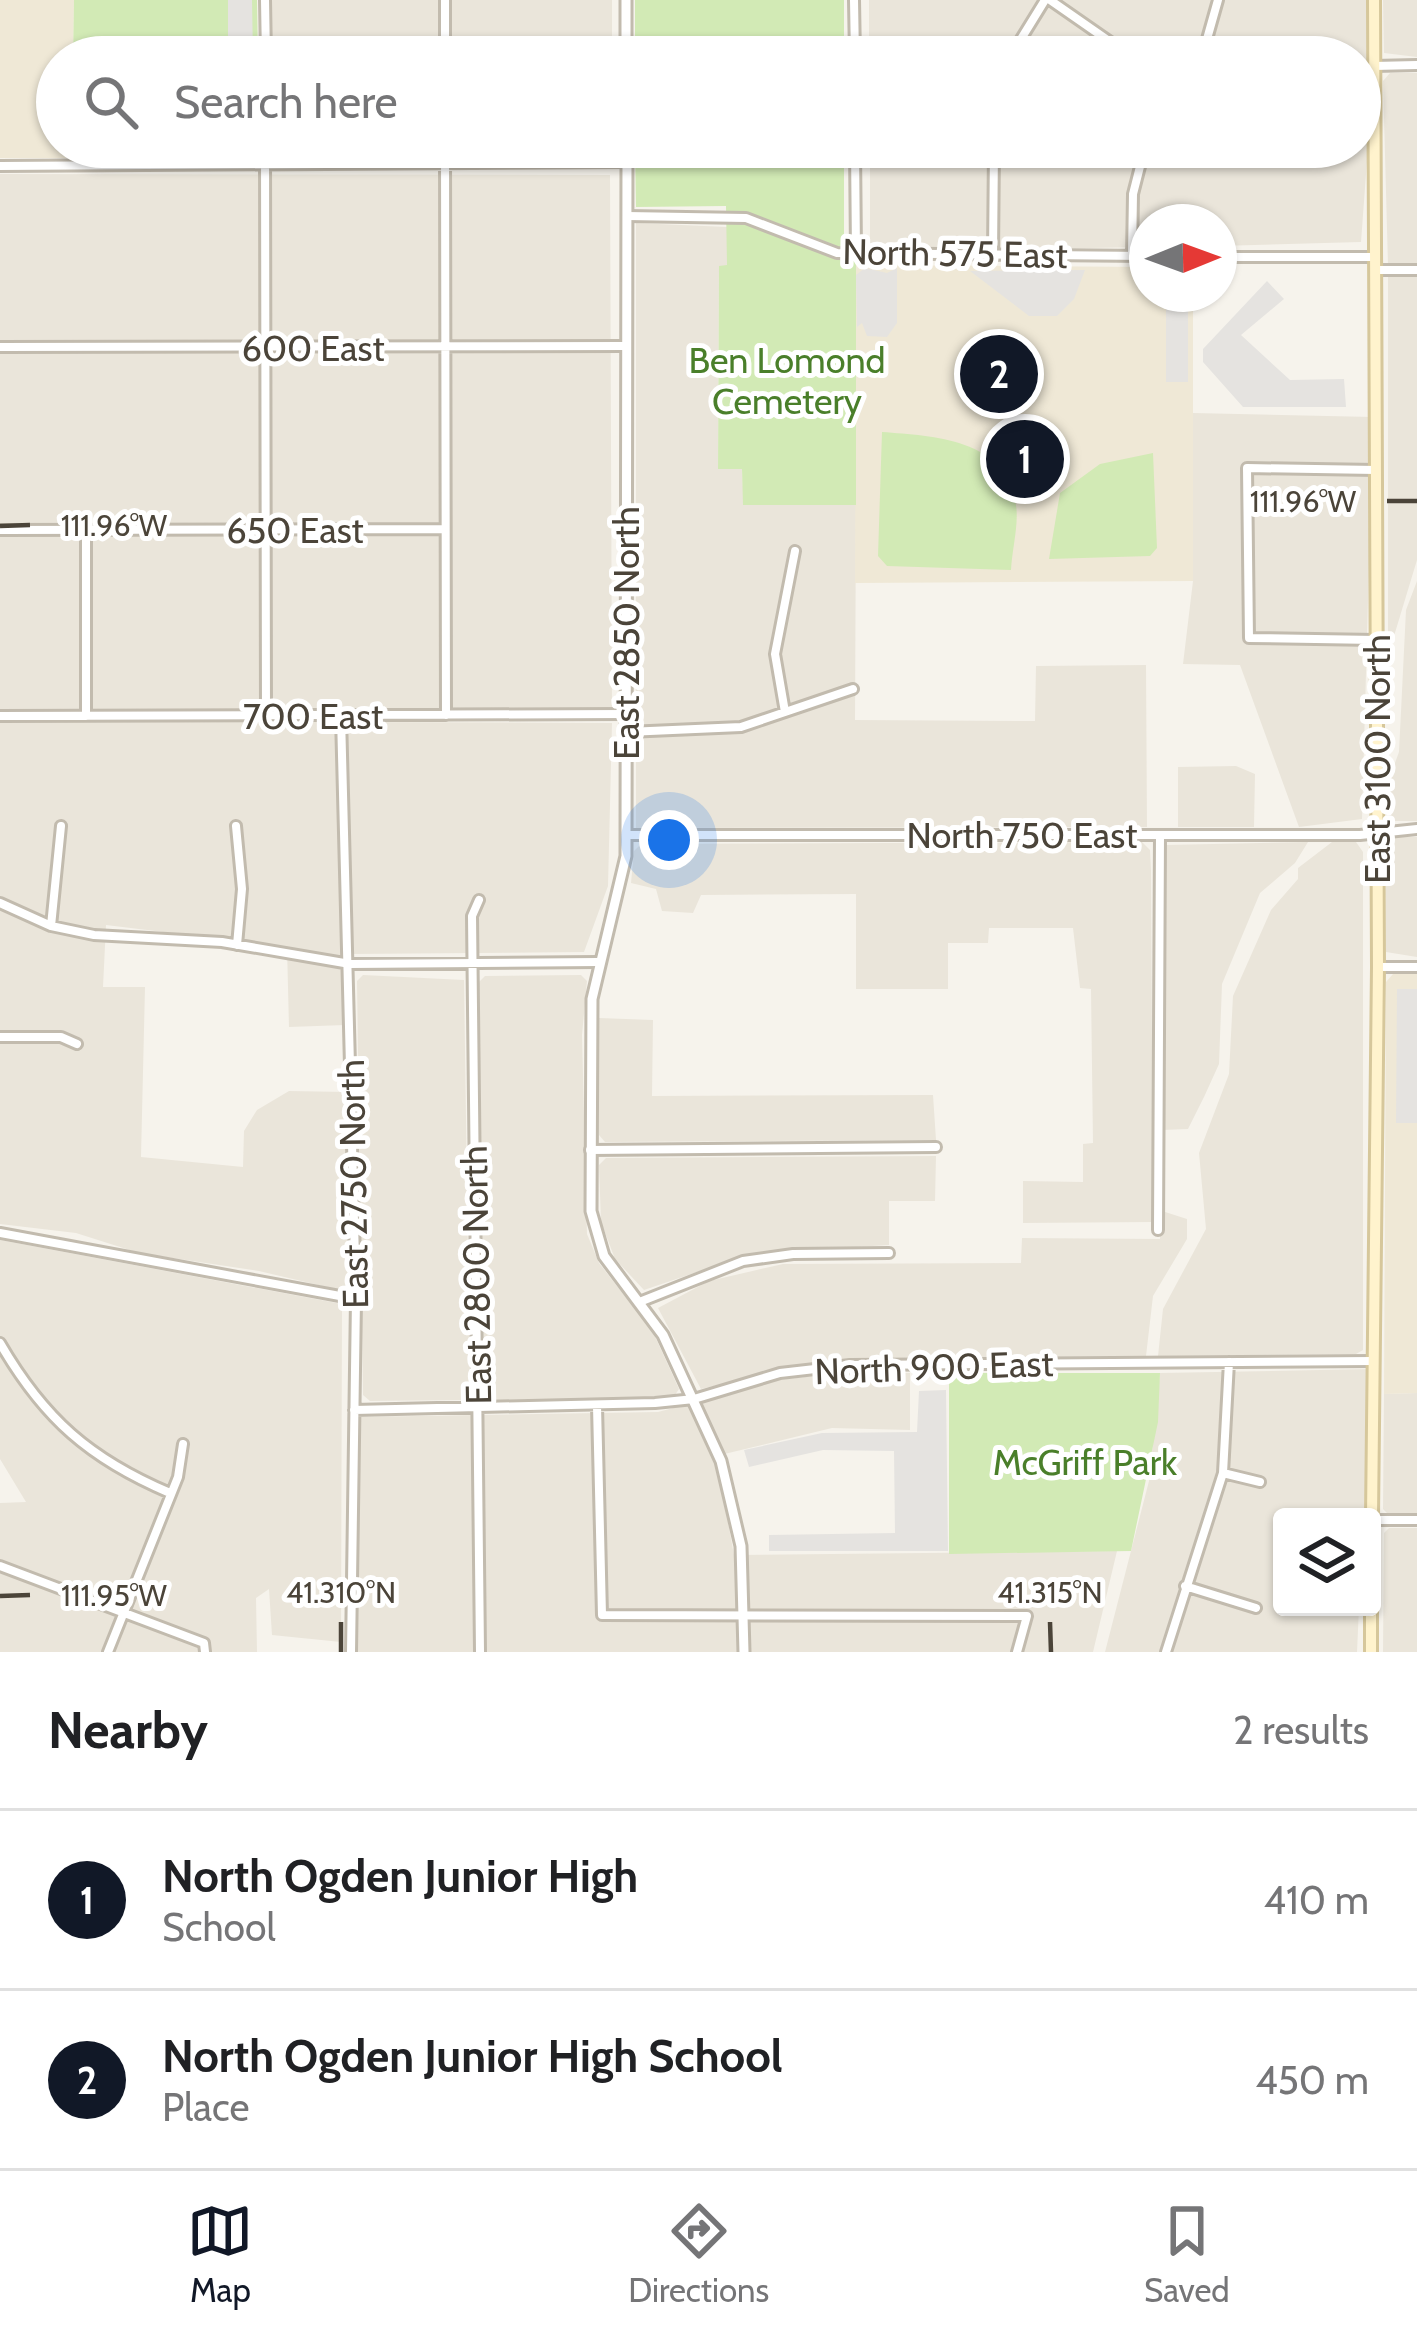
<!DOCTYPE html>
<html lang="en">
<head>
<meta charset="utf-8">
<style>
  :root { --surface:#fff; --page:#f2f2f2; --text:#202124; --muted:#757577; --line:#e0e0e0; --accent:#111827 }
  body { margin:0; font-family:Cabin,sans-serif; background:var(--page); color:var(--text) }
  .controls { position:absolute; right:36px; bottom:36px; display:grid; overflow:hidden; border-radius:12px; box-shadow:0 3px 9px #0004 }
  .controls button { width:108px; height:108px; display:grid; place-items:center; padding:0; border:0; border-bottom:3px solid var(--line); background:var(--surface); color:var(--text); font:60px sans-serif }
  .compass { position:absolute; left:1129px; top:204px; width:108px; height:108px; border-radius:50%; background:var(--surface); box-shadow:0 3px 9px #0004; rotate:89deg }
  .you { position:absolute; left:669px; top:840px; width:42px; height:42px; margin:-30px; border:9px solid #fff; border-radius:50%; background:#1a73e8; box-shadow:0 0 0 18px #1a73e833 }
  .badge { display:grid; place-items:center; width:78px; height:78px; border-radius:50%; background:var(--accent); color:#fff; font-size:39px; font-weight:700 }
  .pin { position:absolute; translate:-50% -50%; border:6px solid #fff; box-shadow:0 3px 12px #0006 }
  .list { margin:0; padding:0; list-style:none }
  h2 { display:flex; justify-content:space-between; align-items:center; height:156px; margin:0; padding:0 48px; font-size:51px }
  h2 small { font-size:39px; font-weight:400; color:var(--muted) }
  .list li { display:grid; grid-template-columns:78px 1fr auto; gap:36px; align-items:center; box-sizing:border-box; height:180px; padding:0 48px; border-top:3px solid var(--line) }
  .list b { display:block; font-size:45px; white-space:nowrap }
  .list p { margin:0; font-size:39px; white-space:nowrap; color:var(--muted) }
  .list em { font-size:39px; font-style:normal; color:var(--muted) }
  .icon { flex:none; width:66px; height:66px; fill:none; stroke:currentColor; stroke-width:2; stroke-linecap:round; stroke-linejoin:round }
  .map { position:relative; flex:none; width:1417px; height:1652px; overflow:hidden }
  .search { position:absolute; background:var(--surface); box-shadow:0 3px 9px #0004; left:36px; right:36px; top:36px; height:132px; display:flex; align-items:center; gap:30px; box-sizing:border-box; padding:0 42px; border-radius:66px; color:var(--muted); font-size:45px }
  .sheet { height:516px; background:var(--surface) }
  nav { display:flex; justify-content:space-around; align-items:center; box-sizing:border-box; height:168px; border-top:3px solid var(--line); background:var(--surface); font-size:33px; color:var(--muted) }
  nav a { display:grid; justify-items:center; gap:6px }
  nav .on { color:var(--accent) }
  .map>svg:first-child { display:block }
</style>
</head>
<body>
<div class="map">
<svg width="1417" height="1652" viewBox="0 0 1417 1652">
  <rect width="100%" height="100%" fill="#f6f3ec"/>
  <path fill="#eae5da" d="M271 0H612V57H269Z
    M869 0H1371L1374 66 1361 242 1219 246V222H1147V247L870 252V147H1360V57H869Z
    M1383 0H1417V57L1384 53Z
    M1390 73H1417V264L1388 265 1383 81Z
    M268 147H611V162H267Z
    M0 174 610 175 612 709H0Z
    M636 223 727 227V266L719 267 718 468 742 469 744 505H856L855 720 1035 721 1036 666 1146 665 1147 827 636 828Z
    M1388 277H1417V560L1394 636H1388Z
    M1193 413 1373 417 1362 819 1299 827 1240 665 1183 664 1193 581Z
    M1417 581V821H1392L1386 817 1384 771H1392L1399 752 1406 610Z
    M336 721 345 1025 289 1027 287 947 106 925 103 987H145L141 1157 243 1167 244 1131 257 1110 289 1091 347 1092 348 1292 259 1271 139 1253 76 1233 0 1224V722Z
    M346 722 612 723 608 886 584 952 350 954Z
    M1236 766 1255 774 1254 827H1178V767Z
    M1393 837H1417V957L1386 952V843Z
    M1142 842 1150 850 1151 871 1153 1222 1023 1223V1181L1083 1182V1144L1093 1143 1091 989 1080 988 1073 928H989L988 943H948V989H856V894L701 895 693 913 662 911 656 889 631 883 634 851 641 844Z
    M1308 842 1295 863 1260 893 1222 984 1219 1064 1204 1097 1188 1129 1162 1130 1161 873 1166 845Z
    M1332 842H1356L1363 852V1350L1356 1354 1158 1356 1163 1309 1206 1229 1199 1153 1229 1074 1233 996 1271 910 1298 879V868Z
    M363 975 464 980 470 1393 462 1400 370 1401 363 1395 357 981Z
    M581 975 587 981 582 1035 587 1234 599 1263 653 1332 679 1389 675 1395 629 1399 491 1400 484 1393 479 982 485 976Z
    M599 1018 653 1020 652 1096 933 1095 936 1140 605 1142 599 1135Z
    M936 1156 935 1201H889V1245L753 1253 644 1290 615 1259 601 1222 599 1165 606 1158Z
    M1162 1211 1187 1219V1239L1153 1296 1146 1356 824 1360 701 1389 658 1308 709 1281 783 1264 1021 1263 1022 1238 1160 1239Z
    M0 1240 342 1304 341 1642 272 1635 269 1589 256 1598 257 1652H0V1503L26 1502 0 1459Z
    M1371 1369 1364 1517H1282V1607H1359L1357 1652H1105L1149 1481 1160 1373Z
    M848 1372 910 1373V1430L832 1428 716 1456 734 1555 1117 1551 1093 1652H353L356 1417 658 1412 779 1380Z
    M1417 1393V1514H1388L1383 1509 1384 1394Z
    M1389 1528H1417V1652H1383L1384 1533Z"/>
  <path fill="#efe8d6" d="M0 0H74L73 57H57V147H83V158H0Z
    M856 265 1147 267V294H1193V581L855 583Z
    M1393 974H1417V1393L1384 1394 1386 982Z"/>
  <path fill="#d2eab5" d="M74 0H257L258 57H73Z
    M635 0H844V57H635Z
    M83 147H216V155L83 158Z
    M635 147H844V241L856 265V505H743L742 469H718L719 266 727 265 726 206 636 207Z
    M882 432C934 436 1006 438 1016 505 1019 524 1012 550 1011 570L887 566 878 556Z
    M1153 453 1157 548 1150 556 1049 559 1060 493 1100 464Z
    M949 1373H1160L1158 1422 1131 1551 949 1554Z"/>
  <path fill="#e5e3e0" d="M228 0H252L253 57H228Z
    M865 268 887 273 897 268V323L887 337 867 336 862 323 857 327 856 275Z
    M1085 270 1074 299 1057 316H1029L970 271Z
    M1267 281 1284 299 1241 335 1290 380 1344 379 1346 407H1243L1203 362V349Z
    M1171 294H1188V382H1166V300Z
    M1397 989H1417V1123H1396Z
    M946 1390 948 1551H769V1535L895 1533 894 1451 823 1450 749 1467 744 1450 822 1433 917 1432 919 1391Z"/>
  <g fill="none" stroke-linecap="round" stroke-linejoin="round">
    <defs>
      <path id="minor" d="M265 0 266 57
        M445 0V57
        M854 0 855 57
        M1050 0 1132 57
        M1010 57 1045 0
        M1196 57 1207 39 1218 0
        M1374 66 1417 65
        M265 147 266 715
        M445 147 446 715
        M855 147 856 253
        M0 166 627 162
        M627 216 746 218 837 253 1147 256
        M993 255 994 147
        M1132 256 1133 194 1145 147
        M1219 257H1375
        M1375 270H1417
        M0 347 627 346
        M1376 470 1247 468 1249 638 1376 640
        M0 530 445 529
        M785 712 775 654 795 551
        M0 716 626 714
        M86 716V530
        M341 716 356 1299 351 1652
        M627 732 741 727 853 689
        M236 826 242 889 237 945
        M626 835H1360L1417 829
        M479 900 472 916 480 1652
        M0 903 51 926 94 935 222 942 350 964 598 962
        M51 926 61 826
        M1378 967H1417
        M0 1037H61L77 1044
        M590 1150 936 1147
        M1158 1230 1160 835
        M0 1233 356 1299
        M642 1301 743 1261 793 1254 889 1253
        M0 1343C44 1419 90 1459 170 1493
        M597 1406 602 1615 1027 1616 1017 1652
        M354 1410 655 1403 694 1399 780 1373 850 1365 1373 1361
        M1223 1473 1260 1482
        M1372 1520H1417
        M0 1566 204 1643 205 1652
        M1185 1586 1256 1608
        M108 1652 178 1477 183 1444
        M1166 1652 1223 1473 1229 1362"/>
      <path id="tertiary" d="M626 0V57
        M627 147 626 856 592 999 591 1211 604 1256 663 1335 721 1461 741 1546 744 1652"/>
      <path id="secondary" d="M1372 1517 1378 967 1374 0
        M1371 1652V1607"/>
    </defs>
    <use href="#minor" stroke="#c2bbae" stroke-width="14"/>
    <use href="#tertiary" stroke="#c2bbae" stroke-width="15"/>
    <use href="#secondary" stroke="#d6c79b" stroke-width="16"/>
    <use href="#minor" stroke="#fff" stroke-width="8"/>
    <use href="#tertiary" stroke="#fff" stroke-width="9"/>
    <use href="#secondary" stroke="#fff3cd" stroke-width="10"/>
  </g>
  <path fill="none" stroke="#4b4439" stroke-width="4.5" d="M1387 501H1417M0 526 30 525M0 1596 30 1595M341 1622V1652M1050 1622 1051 1652"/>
  <g text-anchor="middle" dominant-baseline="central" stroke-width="10" stroke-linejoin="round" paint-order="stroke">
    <g font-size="36" fill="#4b4439" stroke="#fff">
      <text transform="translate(955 253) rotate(1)">North 575 East</text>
      <text x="313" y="348">600 East</text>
      <text x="295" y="530">650 East</text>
      <text transform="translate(626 633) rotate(-90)">East 2850 North</text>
      <text x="313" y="716">700 East</text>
      <text transform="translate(1377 759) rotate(-90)">East 3100 North</text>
      <text x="1022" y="835">North 750 East</text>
      <text transform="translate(353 1184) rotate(-91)">East 2750 North</text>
      <text transform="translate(476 1275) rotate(-91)">East 2800 North</text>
      <text transform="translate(934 1367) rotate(-2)">North 900 East</text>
    </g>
    <g font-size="36" fill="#4a7f2a" stroke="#fff">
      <text x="787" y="360">Ben Lomond<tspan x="787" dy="41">Cemetery</tspan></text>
      <text x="1085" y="1462">McGriff Park</text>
    </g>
  </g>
  <g font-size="30" text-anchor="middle" fill="#4b4439" stroke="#fff" stroke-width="10" stroke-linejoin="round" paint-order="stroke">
    <text x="1303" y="512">111.96°W</text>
    <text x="114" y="536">111.96°W</text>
    <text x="341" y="1603">41.310°N</text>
    <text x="1050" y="1603">41.315°N</text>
    <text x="114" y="1606">111.95°W</text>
  </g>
</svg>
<div class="controls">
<button><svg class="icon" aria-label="layers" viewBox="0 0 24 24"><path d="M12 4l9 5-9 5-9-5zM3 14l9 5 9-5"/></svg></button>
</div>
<svg class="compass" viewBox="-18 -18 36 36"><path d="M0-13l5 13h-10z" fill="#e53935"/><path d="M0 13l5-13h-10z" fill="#757577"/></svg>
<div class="you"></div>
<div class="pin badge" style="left:1025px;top:459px">1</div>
<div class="pin badge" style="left:999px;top:374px">2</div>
<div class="search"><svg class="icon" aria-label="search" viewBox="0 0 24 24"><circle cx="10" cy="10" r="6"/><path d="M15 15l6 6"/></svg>Search here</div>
</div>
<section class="sheet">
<h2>Nearby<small>2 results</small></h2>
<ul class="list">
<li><span class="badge">1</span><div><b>North Ogden Junior High</b><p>School</p></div><em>410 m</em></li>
<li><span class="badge">2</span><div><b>North Ogden Junior High School</b><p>Place</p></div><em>450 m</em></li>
</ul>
</section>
<nav>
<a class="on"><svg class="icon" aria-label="map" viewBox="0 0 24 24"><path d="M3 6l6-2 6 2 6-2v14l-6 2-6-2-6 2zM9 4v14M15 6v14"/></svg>Map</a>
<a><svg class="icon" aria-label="directions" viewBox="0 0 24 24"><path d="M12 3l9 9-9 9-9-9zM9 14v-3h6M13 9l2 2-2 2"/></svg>Directions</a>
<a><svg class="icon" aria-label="saved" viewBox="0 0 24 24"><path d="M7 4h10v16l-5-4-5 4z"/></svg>Saved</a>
</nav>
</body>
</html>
